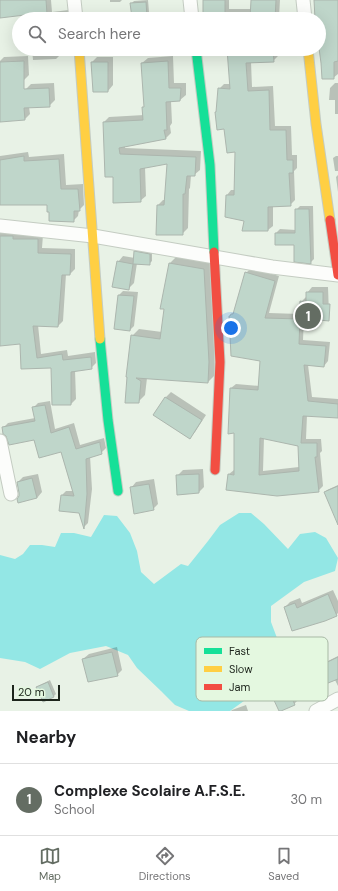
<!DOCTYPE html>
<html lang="en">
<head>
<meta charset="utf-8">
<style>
  :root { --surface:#fff; --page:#f6f6f6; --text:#202124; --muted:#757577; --line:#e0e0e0; --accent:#646d63 }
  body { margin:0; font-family:"DM Sans",sans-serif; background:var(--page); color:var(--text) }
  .scale { position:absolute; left:12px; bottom:10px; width:48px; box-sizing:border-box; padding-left:4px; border:2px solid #1d251c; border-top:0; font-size:11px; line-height:14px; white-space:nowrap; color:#1d251c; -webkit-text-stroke:3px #e4f8e0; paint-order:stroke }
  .you { position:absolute; left:231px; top:328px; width:14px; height:14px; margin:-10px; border:3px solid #fff; border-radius:50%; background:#1a73e8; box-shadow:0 0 0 6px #1a73e833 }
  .badge { display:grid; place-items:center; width:26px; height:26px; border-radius:50%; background:var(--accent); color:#fff; font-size:13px; font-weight:700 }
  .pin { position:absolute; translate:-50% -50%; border:2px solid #fff; box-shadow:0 1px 4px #0006 }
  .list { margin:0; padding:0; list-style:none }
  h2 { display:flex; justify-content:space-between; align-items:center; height:52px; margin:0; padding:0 16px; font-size:17px }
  h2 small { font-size:13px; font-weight:400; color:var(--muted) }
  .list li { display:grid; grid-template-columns:26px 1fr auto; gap:12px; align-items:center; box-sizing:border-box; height:72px; padding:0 16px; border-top:1px solid var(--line) }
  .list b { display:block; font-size:15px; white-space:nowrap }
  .list p { margin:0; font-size:13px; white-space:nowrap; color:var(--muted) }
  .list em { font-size:13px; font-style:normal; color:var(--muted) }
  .icon { flex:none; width:22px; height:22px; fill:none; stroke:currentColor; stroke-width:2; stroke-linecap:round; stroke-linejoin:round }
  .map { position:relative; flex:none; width:338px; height:711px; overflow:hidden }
  .search { position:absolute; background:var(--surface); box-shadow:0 4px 16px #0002; left:12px; right:12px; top:12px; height:44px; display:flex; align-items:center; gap:10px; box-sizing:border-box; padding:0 14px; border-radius:22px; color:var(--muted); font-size:15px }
  .sheet { height:124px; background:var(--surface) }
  nav { display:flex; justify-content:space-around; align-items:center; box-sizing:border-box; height:56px; border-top:1px solid var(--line); background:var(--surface); font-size:11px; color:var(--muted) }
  nav a { display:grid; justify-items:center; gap:2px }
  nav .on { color:var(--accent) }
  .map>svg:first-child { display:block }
</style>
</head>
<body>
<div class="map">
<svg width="338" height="711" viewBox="0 0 338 711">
  <rect width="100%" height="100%" fill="#e8f2e6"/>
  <path fill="#93e7e5" d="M239 513H251L264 524 288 549 300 534 315 532 326 538 338 558 335 571 304 582 271 606V622L280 646 279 669 262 688 230 711H189L175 705 161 691 137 668 128 655 106 646 70 653 40 669 25 662 0 658V555L15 559 23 554 30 545H42L55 547 61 533H74L91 537 104 515 117 516 130 533 137 551 141 572 154 584 181 564 188 566 208 541 220 525Z"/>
  <path fill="#0003" fill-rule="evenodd" d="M0 0H51L52 12 69 10 70 19H29L28 14 0 17Z
    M110 0H122L120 2H110Z
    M148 0 149 12 146 15 131 4 134 1Z
    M204 0H229V9H251L252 0H280L279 17 277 19H200L201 14 204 11Z
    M315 0H338V74L333 78 319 45V19H316Z
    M32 49H61V54L56 59 33 60Z
    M216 49H278V56L273 61 251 62 252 87 273 86 275 126H291L292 155H297V168L294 171 295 200 290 205 273 206V226L268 230 245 220 227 195 231 190H235L236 151 217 111 219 89 224 84H231L229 55H216Z
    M28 56 29 75 24 80 0 81V61L4 57Z
    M173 56 174 83H186V95L180 100 171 101 172 123 170 126 171 133 165 139 125 146V148L201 151 200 170 194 175H191L190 188 189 189 188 228 182 234 158 205 163 200H165L168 163 145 167 146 196 140 201 113 176 104 122 109 117 144 115 145 106 142 63 148 58Z
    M97 57H113V85L108 91 92 62Z
    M54 83 55 100 49 106 29 107 30 114 25 119 0 121V99L26 89 31 84Z
    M335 83H338V114H335V100H329L330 88Z
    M28 152 29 157 64 154 66 185 83 184 84 205 79 210 78 216 73 221 48 204H0V156Z
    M336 156H338V171H335L333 158Z
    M338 175V192L336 177Z
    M300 206H313L314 259 310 263 294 244 276 233 280 229 296 230V210Z
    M0 232H18V235H43L42 248 75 249V269L70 274H66L63 321 58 326 38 325 41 354 67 350 68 356 95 352 96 363 91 368 75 370 76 399 71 404 52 367 22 368 21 343 0 345Z
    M138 249 152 252V261L149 264 137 263 134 283 129 288 118 262 123 256 135 258V252Z
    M177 256 211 263 215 375 208 382 147 378 145 395 138 402H126L132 336 139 329 162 332 166 308H161L170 263Z
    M251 268 279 276 269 313 300 314 301 302 307 296V293L312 287H328L329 314 304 317 303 340 330 342 328 361 324 366 308 365 312 397 338 399V417L307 415 306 439H321L322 451 320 453 323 486 318 491 229 474 234 470H235V432L231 388 236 384 260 386 261 360 230 316 236 310 246 273ZM264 438 299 446V467L263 471Z
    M123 291 138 292 134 326 130 330 119 295Z
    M171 392 206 415 195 432 189 438 154 415 166 397Z
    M50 401 55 429 74 423 80 445 104 438 106 448 101 453 90 456 92 489 88 523 84 527 79 512 62 495 66 491H73L61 451 35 439 3 428 8 423 35 418 33 408 38 403Z
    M203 469 204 487 199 492 177 476 183 470Z
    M38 474 42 492 37 498 20 496 18 482 23 477Z
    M154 479 158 504 153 509 131 488 136 482Z
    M338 485V513L325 492 327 490Z
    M333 590 338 601V613L336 615 285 607 290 602 300 598 302 603Z
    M306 637 318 666 338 656V686L335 680 292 673 295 670 301 667 291 645 294 642Z
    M117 647 122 670 117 675 83 659 89 654Z
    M50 680 56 694 54 696 43 701 37 687 40 685Z
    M293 684 299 699 294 704 273 696 278 691Z
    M246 705 248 711H231L232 710Z"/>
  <path fill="#bfd6ca" stroke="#acb6ae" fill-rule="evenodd" d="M0 0H46L47 14 25 15 0 18Z
    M203 0H225V19H203Z
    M251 0H276L275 19H250Z
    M314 0H338V61L334 62V79H322L321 63 319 48V19H315Z
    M146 2 147 16 132 18 130 3Z
    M227 49H273L274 62 246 63 248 91 269 90 270 130H286L287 160H293V173H289L291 206 268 207V231H242L244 221 225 217 226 195H234L235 152 227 153 224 129 217 130 215 112H216L218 88 230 89Z
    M24 61V89L49 88 50 107 24 108 25 120 0 122V62Z
    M168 61 169 88H181L180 101 166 102 167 130H164L166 139 119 148 120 154 196 157 195 176H187L185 194H183V235H156L157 205H164L167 164 140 169 141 202 113 203V177H105L103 122 143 120 142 107H144L141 63Z
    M91 62H108V92H93Z
    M24 156V161L59 159 61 189H78L80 211H74V222L49 221V212H47V205H0V160Z
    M295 209H309L311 264 294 262V245H275V233H295Z
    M0 236H13V239H38V253L71 254 70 275H62L58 327 33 326 37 358 62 354 63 360 91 357 92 369 71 372V405H52L51 368 21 369 20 344 0 346Z
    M134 251 150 254V265L133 264Z
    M117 261 133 264 129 290 112 287Z
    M169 263 204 269 209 362 208 383 136 378 141 381 139 403H125L127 377H126L131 335 160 339 164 309H160Z
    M245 272 275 281 265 318 300 319 299 344 326 346 324 367 304 365 308 401 338 404V418L303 416 301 443H317V457H315L319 492 277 496 226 490 228 474 234 475V433L228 434 230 388 258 390 260 361 231 356 229 316H230L231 314H233ZM260 438 298 446 299 471 259 475Z
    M306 292H323V304H330L329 321 299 318 300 301 306 302Z
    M118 295 134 296 130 331 114 329Z
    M165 397 202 420 190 439 153 415Z
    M45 405 51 433 69 427 76 449 100 442V444L102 454 86 459 87 494 84 529 79 513 59 511 61 495 74 496 61 452 39 458 34 440 9 445 6 436 3 434 2 427 35 421 32 407Z
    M199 474V493L177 495 176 475Z
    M32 478 37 498 18 503 17 499 19 496V493L17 482Z
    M149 484 154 510 134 514 130 487Z
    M338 486V525L324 492Z
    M328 594 337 616 325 621 292 631 284 607 295 603 297 608Z
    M302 640 315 668 338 657V679L301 694 290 673 300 668 290 645Z
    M112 652 118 676 88 682 82 659Z
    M48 682 54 697 43 702 36 687Z
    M288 689 295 705 281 711H279L272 696Z"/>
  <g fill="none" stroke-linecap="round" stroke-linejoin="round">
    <defs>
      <path id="street" d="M74 0 76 19
        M190 0 192 19
        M303 0 305 19
        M0 226 93 236 272 267 338 275
        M0 441 11 494
        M316 711 338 699"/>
      <path id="fast" d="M196 49 210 165 214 252
        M100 339 108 420 118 491"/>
      <path id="slow" d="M79 49 100 339
        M308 49 316 124 330 220"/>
      <path id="jam" d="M330 220 338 275
        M214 252 220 362 215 470"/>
    </defs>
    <use href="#street" stroke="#c4ccc2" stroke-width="15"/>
    <use href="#fast" stroke="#c4ccc2" stroke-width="11"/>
    <use href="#slow" stroke="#c4ccc2" stroke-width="11"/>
    <use href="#jam" stroke="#c4ccc2" stroke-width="11"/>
    <use href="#street" stroke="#fcfdfb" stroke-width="13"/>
    <use href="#fast" stroke="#16e098" stroke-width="9"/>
    <use href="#slow" stroke="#ffcf43" stroke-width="9"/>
    <use href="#jam" stroke="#f24e42" stroke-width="9"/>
  </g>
  <rect x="196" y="637" width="132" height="64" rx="6" fill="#e4f8e0" stroke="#a8b9a5" stroke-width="1"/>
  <rect x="204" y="648" width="18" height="6" fill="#16e098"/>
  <rect x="204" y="666" width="18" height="6" fill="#ffcf43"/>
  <rect x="204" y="684" width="18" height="6" fill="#f24e42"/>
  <g font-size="11" fill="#1d251c">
    <text x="229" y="655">Fast</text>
    <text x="229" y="673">Slow</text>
    <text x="229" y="691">Jam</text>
  </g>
</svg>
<div class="scale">20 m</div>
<div class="you"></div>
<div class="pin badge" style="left:308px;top:316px">1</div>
<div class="search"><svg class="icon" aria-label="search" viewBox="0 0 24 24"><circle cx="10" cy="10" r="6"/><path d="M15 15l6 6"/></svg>Search here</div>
</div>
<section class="sheet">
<h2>Nearby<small></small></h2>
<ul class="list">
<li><span class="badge">1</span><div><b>Complexe Scolaire A.F.S.E.</b><p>School</p></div><em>30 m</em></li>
</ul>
</section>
<nav>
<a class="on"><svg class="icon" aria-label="map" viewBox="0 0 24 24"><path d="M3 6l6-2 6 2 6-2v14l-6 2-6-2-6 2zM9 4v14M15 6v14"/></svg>Map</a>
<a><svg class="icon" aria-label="directions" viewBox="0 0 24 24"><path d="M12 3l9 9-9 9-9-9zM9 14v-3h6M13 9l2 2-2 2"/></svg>Directions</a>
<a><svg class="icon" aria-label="saved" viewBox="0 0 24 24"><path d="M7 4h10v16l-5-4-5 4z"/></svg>Saved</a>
</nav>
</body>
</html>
